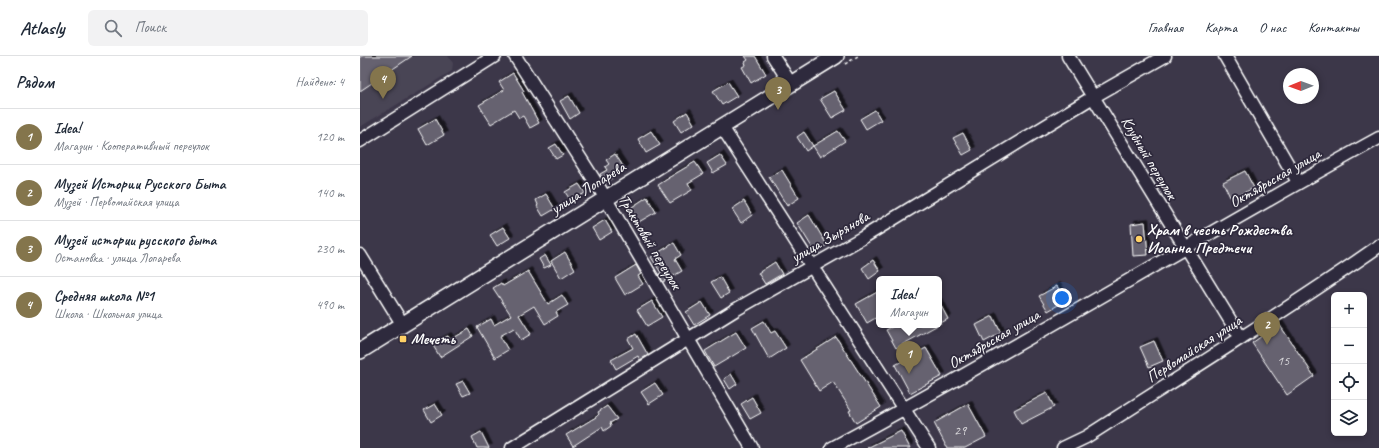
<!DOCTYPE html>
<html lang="ru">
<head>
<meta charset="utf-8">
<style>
  :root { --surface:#fff; --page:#f2f2f3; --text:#1f2937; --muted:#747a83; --line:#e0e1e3; --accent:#84754c }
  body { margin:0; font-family:Caveat,sans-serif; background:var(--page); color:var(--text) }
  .controls { position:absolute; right:12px; bottom:12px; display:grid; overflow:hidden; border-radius:6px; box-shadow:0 2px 6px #0003 }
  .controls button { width:36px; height:36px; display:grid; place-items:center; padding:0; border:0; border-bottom:1px solid var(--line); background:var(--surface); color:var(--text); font:20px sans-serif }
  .compass { position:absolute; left:923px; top:12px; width:36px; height:36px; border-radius:50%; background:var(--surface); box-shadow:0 2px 6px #0003; rotate:269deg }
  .you { position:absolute; left:702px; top:242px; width:14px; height:14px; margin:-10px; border:3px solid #fff; border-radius:50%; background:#1a73e8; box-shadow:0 0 0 6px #1a73e833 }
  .badge { display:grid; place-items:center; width:26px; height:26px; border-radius:50%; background:var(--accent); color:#fff; font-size:13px; font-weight:700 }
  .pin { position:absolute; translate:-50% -33px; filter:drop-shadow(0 1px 2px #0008) }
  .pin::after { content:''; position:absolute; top:21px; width:14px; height:12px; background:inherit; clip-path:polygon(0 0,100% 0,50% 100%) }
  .popup { position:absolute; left:516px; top:220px; width:66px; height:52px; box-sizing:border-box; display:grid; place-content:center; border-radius:6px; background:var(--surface); filter:drop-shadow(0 1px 3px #0005); font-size:13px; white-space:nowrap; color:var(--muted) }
  .popup b { font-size:15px; color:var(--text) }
  .popup::after { content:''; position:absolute; left:50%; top:100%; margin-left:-8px; border:8px solid transparent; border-top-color:var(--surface) }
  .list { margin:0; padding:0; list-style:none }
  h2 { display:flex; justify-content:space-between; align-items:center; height:52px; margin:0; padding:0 16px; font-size:17px }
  h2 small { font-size:13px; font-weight:400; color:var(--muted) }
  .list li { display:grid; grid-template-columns:26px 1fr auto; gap:12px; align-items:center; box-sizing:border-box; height:56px; padding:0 16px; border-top:1px solid var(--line) }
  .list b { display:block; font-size:15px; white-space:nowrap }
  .list p { margin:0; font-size:13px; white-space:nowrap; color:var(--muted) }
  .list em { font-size:13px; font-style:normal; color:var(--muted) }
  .icon { flex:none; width:22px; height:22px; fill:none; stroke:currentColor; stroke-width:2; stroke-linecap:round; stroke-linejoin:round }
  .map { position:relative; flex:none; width:1019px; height:392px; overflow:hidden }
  header { display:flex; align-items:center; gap:24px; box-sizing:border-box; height:56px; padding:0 20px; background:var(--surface); border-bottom:1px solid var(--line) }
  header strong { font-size:19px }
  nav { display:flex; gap:22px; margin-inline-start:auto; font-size:14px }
  .search { width:280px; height:36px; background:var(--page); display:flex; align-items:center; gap:10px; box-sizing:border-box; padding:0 14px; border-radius:6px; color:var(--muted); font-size:15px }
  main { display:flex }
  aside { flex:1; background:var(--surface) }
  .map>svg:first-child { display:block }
</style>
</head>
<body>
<header>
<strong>Atlasly</strong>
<div class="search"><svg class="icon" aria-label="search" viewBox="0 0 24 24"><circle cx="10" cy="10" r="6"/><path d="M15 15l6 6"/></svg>Поиск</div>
<nav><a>Главная</a><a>Карта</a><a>О нас</a><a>Контакты</a></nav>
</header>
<main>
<aside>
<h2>Рядом<small>Найдено: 4</small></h2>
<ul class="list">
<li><span class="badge">1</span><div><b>Idea!</b><p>Магазин · Кооперативный переулок</p></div><em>120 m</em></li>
<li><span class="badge">2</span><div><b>Музей Истории Русского Быта</b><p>Музей · Первомайская улица</p></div><em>140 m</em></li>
<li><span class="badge">3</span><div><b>Музей истории русского быта</b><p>Остановка · улица Лопарева</p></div><em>230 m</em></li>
<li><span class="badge">4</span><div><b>Средняя школа №1</b><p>Школа · Школьная улица</p></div><em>490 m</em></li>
</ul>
</aside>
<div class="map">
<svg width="1019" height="392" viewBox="0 0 1019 392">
  <defs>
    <filter id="shadow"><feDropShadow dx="3.5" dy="-3.5" stdDeviation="0" flood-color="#0009"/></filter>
  </defs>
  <rect width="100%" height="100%" fill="#3c3749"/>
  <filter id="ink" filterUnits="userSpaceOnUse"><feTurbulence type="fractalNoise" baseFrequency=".025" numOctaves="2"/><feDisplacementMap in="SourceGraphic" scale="8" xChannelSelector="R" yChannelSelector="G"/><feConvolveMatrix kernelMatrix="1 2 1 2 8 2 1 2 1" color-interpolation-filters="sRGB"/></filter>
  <g filter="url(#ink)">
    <path fill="#494455" d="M0 0H88L93 7 92 15 0 71Z"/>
    <path fill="#666270" stroke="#fff" filter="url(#shadow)" d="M0 0H52L0 35Z
      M385 0H395L406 18 391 27 382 11 386 9 385 6 388 4Z
      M153 17 164 35 162 36 179 67 170 72 163 60 159 62 154 54 131 68 119 49 144 34 139 26Z
      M368 26 377 40 362 49 353 35Z
      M474 35 486 54 472 62 460 43Z
      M209 40 219 57 210 63 200 45Z
      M515 54 521 64 506 73 500 63Z
      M327 56 334 68 321 76 314 65Z
      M75 63 84 79 67 89 58 73Z
      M291 75 300 89 286 97 278 83Z
      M478 75 485 85 460 101 453 90Z
      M444 76 453 90 446 95 437 81Z
      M603 77 612 94 603 99 593 82Z
      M196 88 203 99 196 103 189 92Z
      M255 98 265 113 245 127 240 118 247 114 245 111 249 108 246 104Z
      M360 99 367 109 353 117 347 107Z
      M335 106 343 118 328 127 332 134 310 147 298 129 309 122H308Z
      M422 114 439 142 427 150 409 121Z
      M885 115 894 132 871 143 863 126Z
      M219 128 225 137 211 145 205 136Z
      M186 138 195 153 183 160 177 150 178 149 176 144Z
      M287 141 296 156 277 167 269 153Z
      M384 145 392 159 381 167 372 153Z
      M449 159 467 189 455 196 437 167Z
      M245 164 252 176 239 184 232 172Z
      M785 166 788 199 773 200 771 168Z
      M143 171 150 182 137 190 130 179Z
      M314 187 321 199 315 203 322 215 303 226 299 218 301 217 291 201Z
      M205 196 215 213 201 222 191 205Z
      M185 199 191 209 184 212 179 203Z
      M513 204 520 215 509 223 502 212Z
      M415 206 422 218 405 228 398 217Z
      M276 209 281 218 278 220 283 228 265 239 255 222Z
      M168 215 188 248 202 239 208 249 196 256 198 260 185 268 174 250 159 259 171 278 161 284 154 272 140 280 148 294 135 302 117 271 131 263 134 269 151 259 133 232 141 227 143 230Z
      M360 221 369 237 361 242 351 226Z
      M697 230 705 245 688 255 679 240Z
      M519 235V260L507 267 496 248Z
      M292 245 302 261 287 270 277 254Z
      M342 246 350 259 334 269 326 256Z
      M579 246 588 263 579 268Z
      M633 260 641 277 624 286 616 269Z
      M404 265 411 277 415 275 426 292 409 303 392 272Z
      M919 268 954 320 927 339 892 287Z
      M536 269H578L536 292 526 274Z
      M109 273 113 280 80 301 72 288 88 280 90 284Z
      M376 276 386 292 354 311 345 295Z
      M276 278 288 299 280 304 278 300 256 313 251 304 273 292 268 283Z
      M476 281 521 351 496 367 489 355 491 354 473 326 459 335 440 304Z
      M794 285 803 305 789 311 780 291Z
      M566 292 582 320 550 337 535 309Z
      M371 318 377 328 370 333 364 323Z
      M103 325 110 337 103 340 96 328Z
      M295 327 303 339 289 348 281 336Z
      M687 337 694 351 661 368 654 354Z
      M392 341 401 357 390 363 381 348Z
      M75 348 82 359 71 366 64 354Z
      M608 348 626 381 605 392H587L574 367Z
      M247 350 257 363 250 367 251 370 244 375 242 371 213 390 206 379 236 361 239 358 238 356Z
      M541 375 550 392H507Z
      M121 376 129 392H117L112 381Z"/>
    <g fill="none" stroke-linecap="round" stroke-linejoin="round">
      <defs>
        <path id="minor" d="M155 0 240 133 392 392
          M413 0 431 28
          M708 0 881 282
          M865 0 938 126
          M362 71 569 392
          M0 85 135 0
          M0 199 43 269
          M152 392 375 254 502 182 733 41 805 0
          M472 392C657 293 835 183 1019 82
          M703 392 726 381C824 318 923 257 1019 190"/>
        <path id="major" d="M0 295 476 0"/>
      </defs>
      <use href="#minor" stroke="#fff" stroke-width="15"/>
      <use href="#major" stroke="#fff" stroke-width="18"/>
      <path stroke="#fff" stroke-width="1.5" stroke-dasharray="3 3" stroke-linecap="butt" d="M485 8 498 0"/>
      <use href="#minor" stroke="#2f2a3d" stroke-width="12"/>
      <use href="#major" stroke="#2f2a3d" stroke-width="15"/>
    </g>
  </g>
  <g fill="#ffd166" stroke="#2f2a3d" stroke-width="1.5">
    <circle cx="779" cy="183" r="4"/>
    <rect x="39" y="279" width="8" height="8" rx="2"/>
  </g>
  <g text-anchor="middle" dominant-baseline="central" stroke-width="3.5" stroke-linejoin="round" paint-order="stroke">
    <g font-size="14" fill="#d9d8db">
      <text x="923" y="304">15</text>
      <text x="600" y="374">29</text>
    </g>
    <g font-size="16" fill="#fff" stroke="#2f2a3d">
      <text transform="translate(789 102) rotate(59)">Клубный переулок</text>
      <text transform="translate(915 122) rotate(-30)">Октябрьская улица</text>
      <text transform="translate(228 132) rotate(-32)">улица Лопарева</text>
      <text transform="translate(470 181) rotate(-30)">улица Зырянова</text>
      <text transform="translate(290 186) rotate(59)">Трактовый переулок</text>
      <text transform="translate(634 283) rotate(-30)">Октябрьская улица</text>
      <text transform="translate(834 293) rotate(-33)">Первомайская улица</text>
    </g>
    <g font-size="16" font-weight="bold" fill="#fff" stroke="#2f2a3d" text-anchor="start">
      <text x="787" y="174">Храм в честь Рождества<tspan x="787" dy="18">Иоанна Предтечи</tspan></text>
      <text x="51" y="283">Мечеть</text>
    </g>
  </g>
</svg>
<div class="controls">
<button>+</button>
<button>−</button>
<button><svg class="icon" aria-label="locate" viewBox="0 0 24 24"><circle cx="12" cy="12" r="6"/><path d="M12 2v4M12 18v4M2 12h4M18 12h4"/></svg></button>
<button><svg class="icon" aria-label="layers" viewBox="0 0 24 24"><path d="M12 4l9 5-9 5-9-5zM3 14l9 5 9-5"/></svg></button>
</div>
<svg class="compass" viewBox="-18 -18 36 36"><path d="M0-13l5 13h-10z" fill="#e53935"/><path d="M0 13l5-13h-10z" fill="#747a83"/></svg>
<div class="you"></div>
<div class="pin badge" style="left:549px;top:318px">1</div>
<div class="popup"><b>Idea!</b>Магазин</div>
<div class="pin badge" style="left:907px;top:289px">2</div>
<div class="pin badge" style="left:418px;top:54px">3</div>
<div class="pin badge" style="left:23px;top:43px">4</div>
</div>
</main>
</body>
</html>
